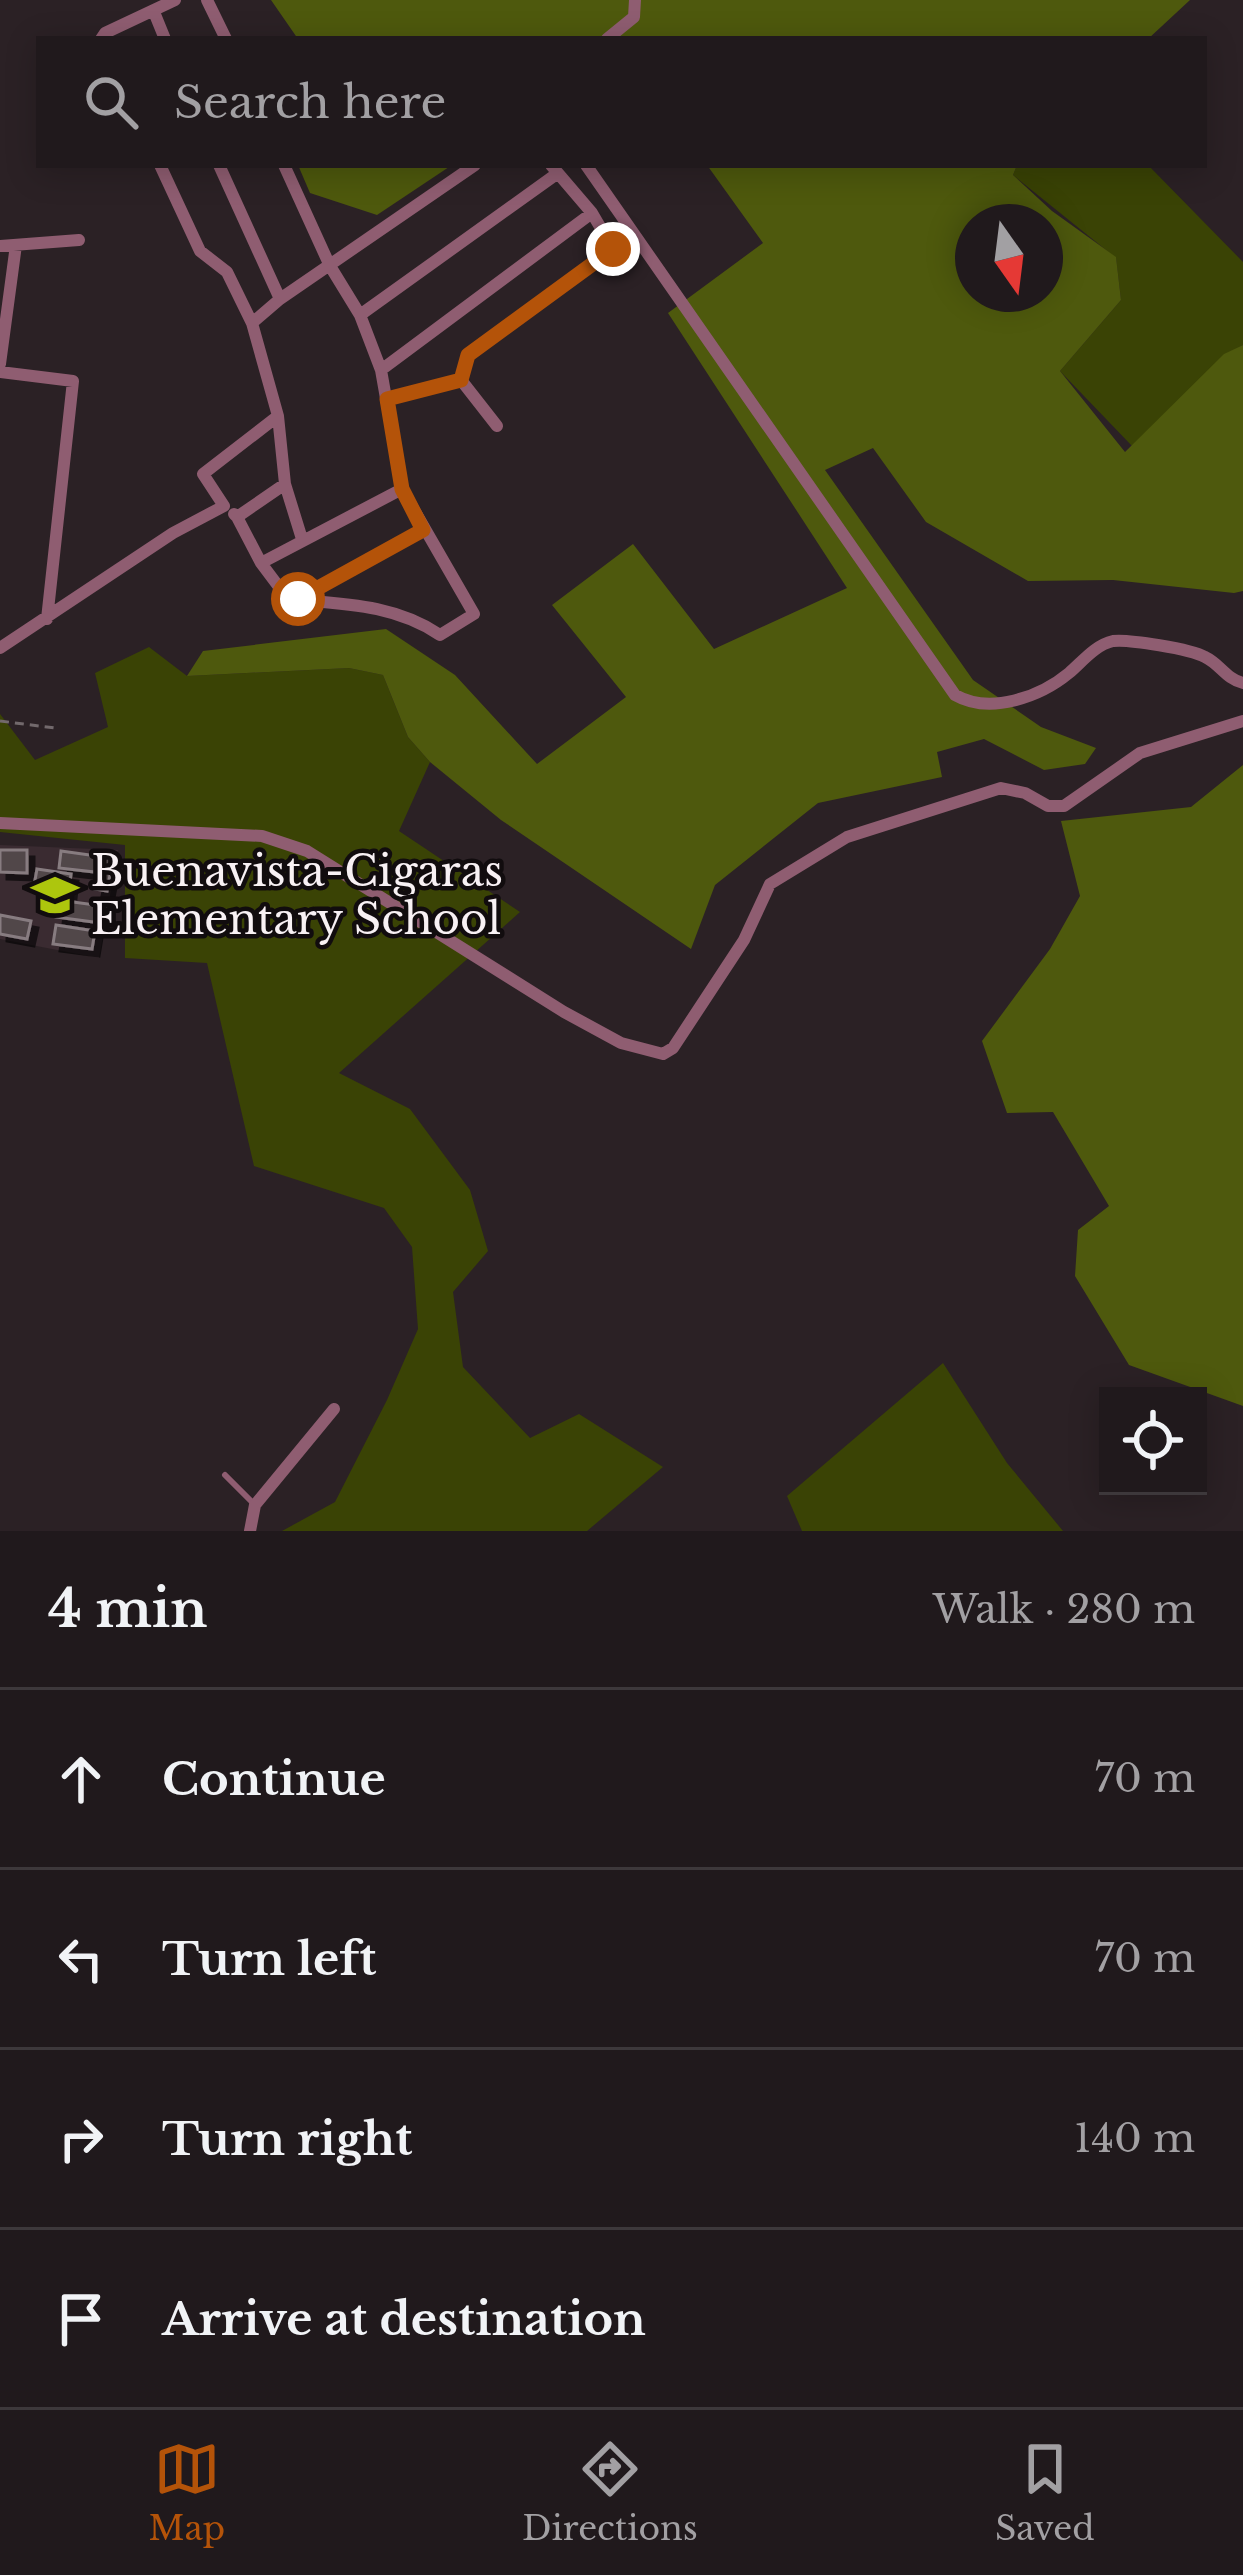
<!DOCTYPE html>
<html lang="en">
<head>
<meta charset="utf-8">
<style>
  :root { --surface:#20191c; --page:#2d2629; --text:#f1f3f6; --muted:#a2a0a3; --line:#3d383b; --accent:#b45309 }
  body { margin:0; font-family:"Libre Baskerville",serif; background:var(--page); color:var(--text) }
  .controls { position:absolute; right:36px; bottom:36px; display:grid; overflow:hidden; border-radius:0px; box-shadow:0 6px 30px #0003 }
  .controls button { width:108px; height:108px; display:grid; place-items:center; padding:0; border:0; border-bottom:3px solid var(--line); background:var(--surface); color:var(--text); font:60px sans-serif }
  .compass { position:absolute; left:955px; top:204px; width:108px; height:108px; border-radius:50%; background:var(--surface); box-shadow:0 6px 30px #0003; rotate:166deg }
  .stop { position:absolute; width:36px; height:36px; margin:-27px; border:9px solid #b45309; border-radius:50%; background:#fff }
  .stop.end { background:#b45309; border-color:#fff; box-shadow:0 3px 12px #0008 }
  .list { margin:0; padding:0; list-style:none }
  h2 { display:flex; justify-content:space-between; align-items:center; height:156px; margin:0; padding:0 48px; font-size:51px }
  h2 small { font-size:39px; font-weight:400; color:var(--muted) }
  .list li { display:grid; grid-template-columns:78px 1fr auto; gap:36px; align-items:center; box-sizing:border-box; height:180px; padding:0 48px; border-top:3px solid var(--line) }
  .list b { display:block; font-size:45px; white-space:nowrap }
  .list em { font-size:39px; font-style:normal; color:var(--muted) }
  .icon { flex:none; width:66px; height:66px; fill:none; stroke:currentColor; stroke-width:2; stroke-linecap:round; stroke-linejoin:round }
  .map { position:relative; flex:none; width:1243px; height:1531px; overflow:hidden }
  .search { position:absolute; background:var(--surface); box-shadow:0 6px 30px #0003; left:36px; right:36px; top:36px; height:132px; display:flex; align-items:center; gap:30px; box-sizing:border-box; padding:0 42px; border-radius:0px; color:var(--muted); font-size:45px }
  .sheet { height:876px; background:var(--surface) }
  nav { display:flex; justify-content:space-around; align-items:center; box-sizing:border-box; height:168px; border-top:3px solid var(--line); background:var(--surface); font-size:33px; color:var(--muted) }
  nav a { display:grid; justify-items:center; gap:6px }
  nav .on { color:var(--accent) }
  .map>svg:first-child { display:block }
</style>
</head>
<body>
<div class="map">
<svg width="1243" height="1531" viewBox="0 0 1243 1531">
  <defs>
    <filter id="shadow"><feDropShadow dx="7" dy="7" stdDeviation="0" flood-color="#0009"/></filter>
  </defs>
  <rect width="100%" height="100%" fill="#2b2125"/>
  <path fill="#3a2b31" d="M0 845 118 850 99 958 0 939Z"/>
  <path fill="#3a4305" d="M1017 165H1148L1243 262V345L1224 355 1132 446 1060 371 1121 300 1116 258 1013 175Z
    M149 647 187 676 349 668 383 675 408 737 430 762 399 831 520 912 339 1073 410 1109 470 1190 488 1251 453 1292 463 1367 530 1438 579 1414 663 1467 587 1531H282L335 1502 387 1400 418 1329 412 1247 384 1208 254 1166 207 963 125 958V845L0 832V714L35 760 108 727 95 673Z
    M943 1363 1007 1463 1063 1531H802L787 1496Z"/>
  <path fill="#4e590d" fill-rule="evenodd" d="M271 0H1190L1148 39H298Z
    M298 165H452L377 215 310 193Z
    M707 165H1017L1013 175 1052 211 1116 257 1121 300 1060 371 1125 452 1224 354 1243 345V591L1234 593 1113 580 1028 581 926 522 873 448 825 470 973 680 1041 727 1096 748 1085 764 1044 770 984 739 937 752 942 777 818 803 715 885 691 949 501 820 430 762 408 737 383 675 349 668 187 676 203 651 386 629 455 675 537 764 626 697 552 605 633 544 714 649 847 588 668 313 763 243ZM973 222H1045V294H973Z
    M1243 765V1406L1129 1365 1075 1276 1078 1230 1109 1206 1053 1112 1007 1113 982 1041 1050 949 1080 896 1061 821 1191 807Z"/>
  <path fill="#51464a" stroke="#877c80" stroke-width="3" filter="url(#shadow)" d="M0 850H27V873L0 872Z
    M61 851 97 856 95 872 59 868Z
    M102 856 113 859 107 891 95 889Z
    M37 869 71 874 69 892 34 886Z
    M58 900 103 906 101 923 56 917Z
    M0 915 31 921 27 939 0 934Z
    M56 925 95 931 92 949 53 944Z"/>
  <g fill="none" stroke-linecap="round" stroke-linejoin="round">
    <path stroke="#72696c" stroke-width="3" stroke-dasharray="9 6" stroke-linecap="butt" d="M0 721 55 728"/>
    <path stroke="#8f5d71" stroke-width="6" d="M225 1475 253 1503"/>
    <path stroke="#8f5d71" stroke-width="12" d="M207 0 226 39
      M154 12 165 39
      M101 39 105 33 175 0
      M607 39 634 17 635 0
      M160 165 200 251 227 272 252 323
      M219 165 280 299
      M586 165 955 695C990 715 1040 697 1069 673 1082 662 1095 645 1113 641 1128 639 1191 649 1205 657 1220 664 1226 679 1243 683
      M0 246 79 240
      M360 315 558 173
      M0 364 16 245
      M381 370 592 213
      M0 372 73 381 47 619
      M461 380 468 354 613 249 592 213 551 165
      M387 399 461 380 497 426
      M234 514 237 517 285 484
      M237 517 261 563 288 599C342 604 394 604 440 635L474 614 402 489 381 370 360 315 330 266 284 165
      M302 539 285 484 278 416 252 323 280 299 475 165
      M261 563 402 489
      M298 599 423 530
      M0 648 173 533 224 506 203 474 278 416
      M0 823 262 836 307 851 564 1012 621 1043 663 1054 673 1048 744 940 770 884 847 837 1001 788 1025 793 1048 806H1064L1140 753 1243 721
      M250 1531 255 1505 334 1409"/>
  </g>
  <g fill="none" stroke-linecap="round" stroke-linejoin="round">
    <path stroke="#b45309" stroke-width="15" d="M298 599 423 530 402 489 387 399 461 380 468 355 613 249"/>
  </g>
  <defs>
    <symbol id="school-bare" viewBox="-9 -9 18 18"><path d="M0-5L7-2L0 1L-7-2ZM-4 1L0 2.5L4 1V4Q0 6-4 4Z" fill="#adc60d" stroke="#110c0e" stroke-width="2.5" paint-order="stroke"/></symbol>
  </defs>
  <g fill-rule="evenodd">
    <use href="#school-bare" x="22" y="862" width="66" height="66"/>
  </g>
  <g text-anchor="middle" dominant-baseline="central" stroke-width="9" stroke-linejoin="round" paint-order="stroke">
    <g font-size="42" fill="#f8f1f4" stroke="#110c0e" text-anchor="start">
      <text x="91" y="871">Buenavista-Cigaras<tspan x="91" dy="48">Elementary School</tspan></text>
    </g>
  </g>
</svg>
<div class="controls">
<button><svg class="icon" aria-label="locate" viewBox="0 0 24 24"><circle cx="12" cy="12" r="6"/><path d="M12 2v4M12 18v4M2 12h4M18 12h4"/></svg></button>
</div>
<svg class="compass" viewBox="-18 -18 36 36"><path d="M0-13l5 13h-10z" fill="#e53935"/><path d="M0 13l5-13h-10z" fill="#a2a0a3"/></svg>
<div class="stop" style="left:298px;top:599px"></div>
<div class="stop end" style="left:613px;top:249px"></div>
<div class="search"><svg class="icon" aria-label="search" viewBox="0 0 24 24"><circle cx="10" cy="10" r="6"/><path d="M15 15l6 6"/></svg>Search here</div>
</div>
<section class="sheet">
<h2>4 min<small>Walk · 280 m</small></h2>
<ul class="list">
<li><svg class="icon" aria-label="ahead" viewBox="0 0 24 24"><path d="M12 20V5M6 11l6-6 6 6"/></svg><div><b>Continue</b></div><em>70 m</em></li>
<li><svg class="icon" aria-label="left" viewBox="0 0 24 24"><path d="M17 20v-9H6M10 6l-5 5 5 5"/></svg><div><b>Turn left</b></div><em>70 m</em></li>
<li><svg class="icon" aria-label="right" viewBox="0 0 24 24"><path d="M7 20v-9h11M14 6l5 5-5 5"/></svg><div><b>Turn right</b></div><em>140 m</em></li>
<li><svg class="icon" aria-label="arrive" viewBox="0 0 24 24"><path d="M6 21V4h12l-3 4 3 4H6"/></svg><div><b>Arrive at destination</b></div></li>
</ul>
</section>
<nav>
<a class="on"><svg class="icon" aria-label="map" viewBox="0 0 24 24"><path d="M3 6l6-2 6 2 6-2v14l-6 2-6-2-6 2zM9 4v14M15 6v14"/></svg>Map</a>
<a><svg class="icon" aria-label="directions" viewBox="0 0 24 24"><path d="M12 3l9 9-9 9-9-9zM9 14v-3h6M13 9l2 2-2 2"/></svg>Directions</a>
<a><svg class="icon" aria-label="saved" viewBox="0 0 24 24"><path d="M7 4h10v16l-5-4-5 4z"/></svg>Saved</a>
</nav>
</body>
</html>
